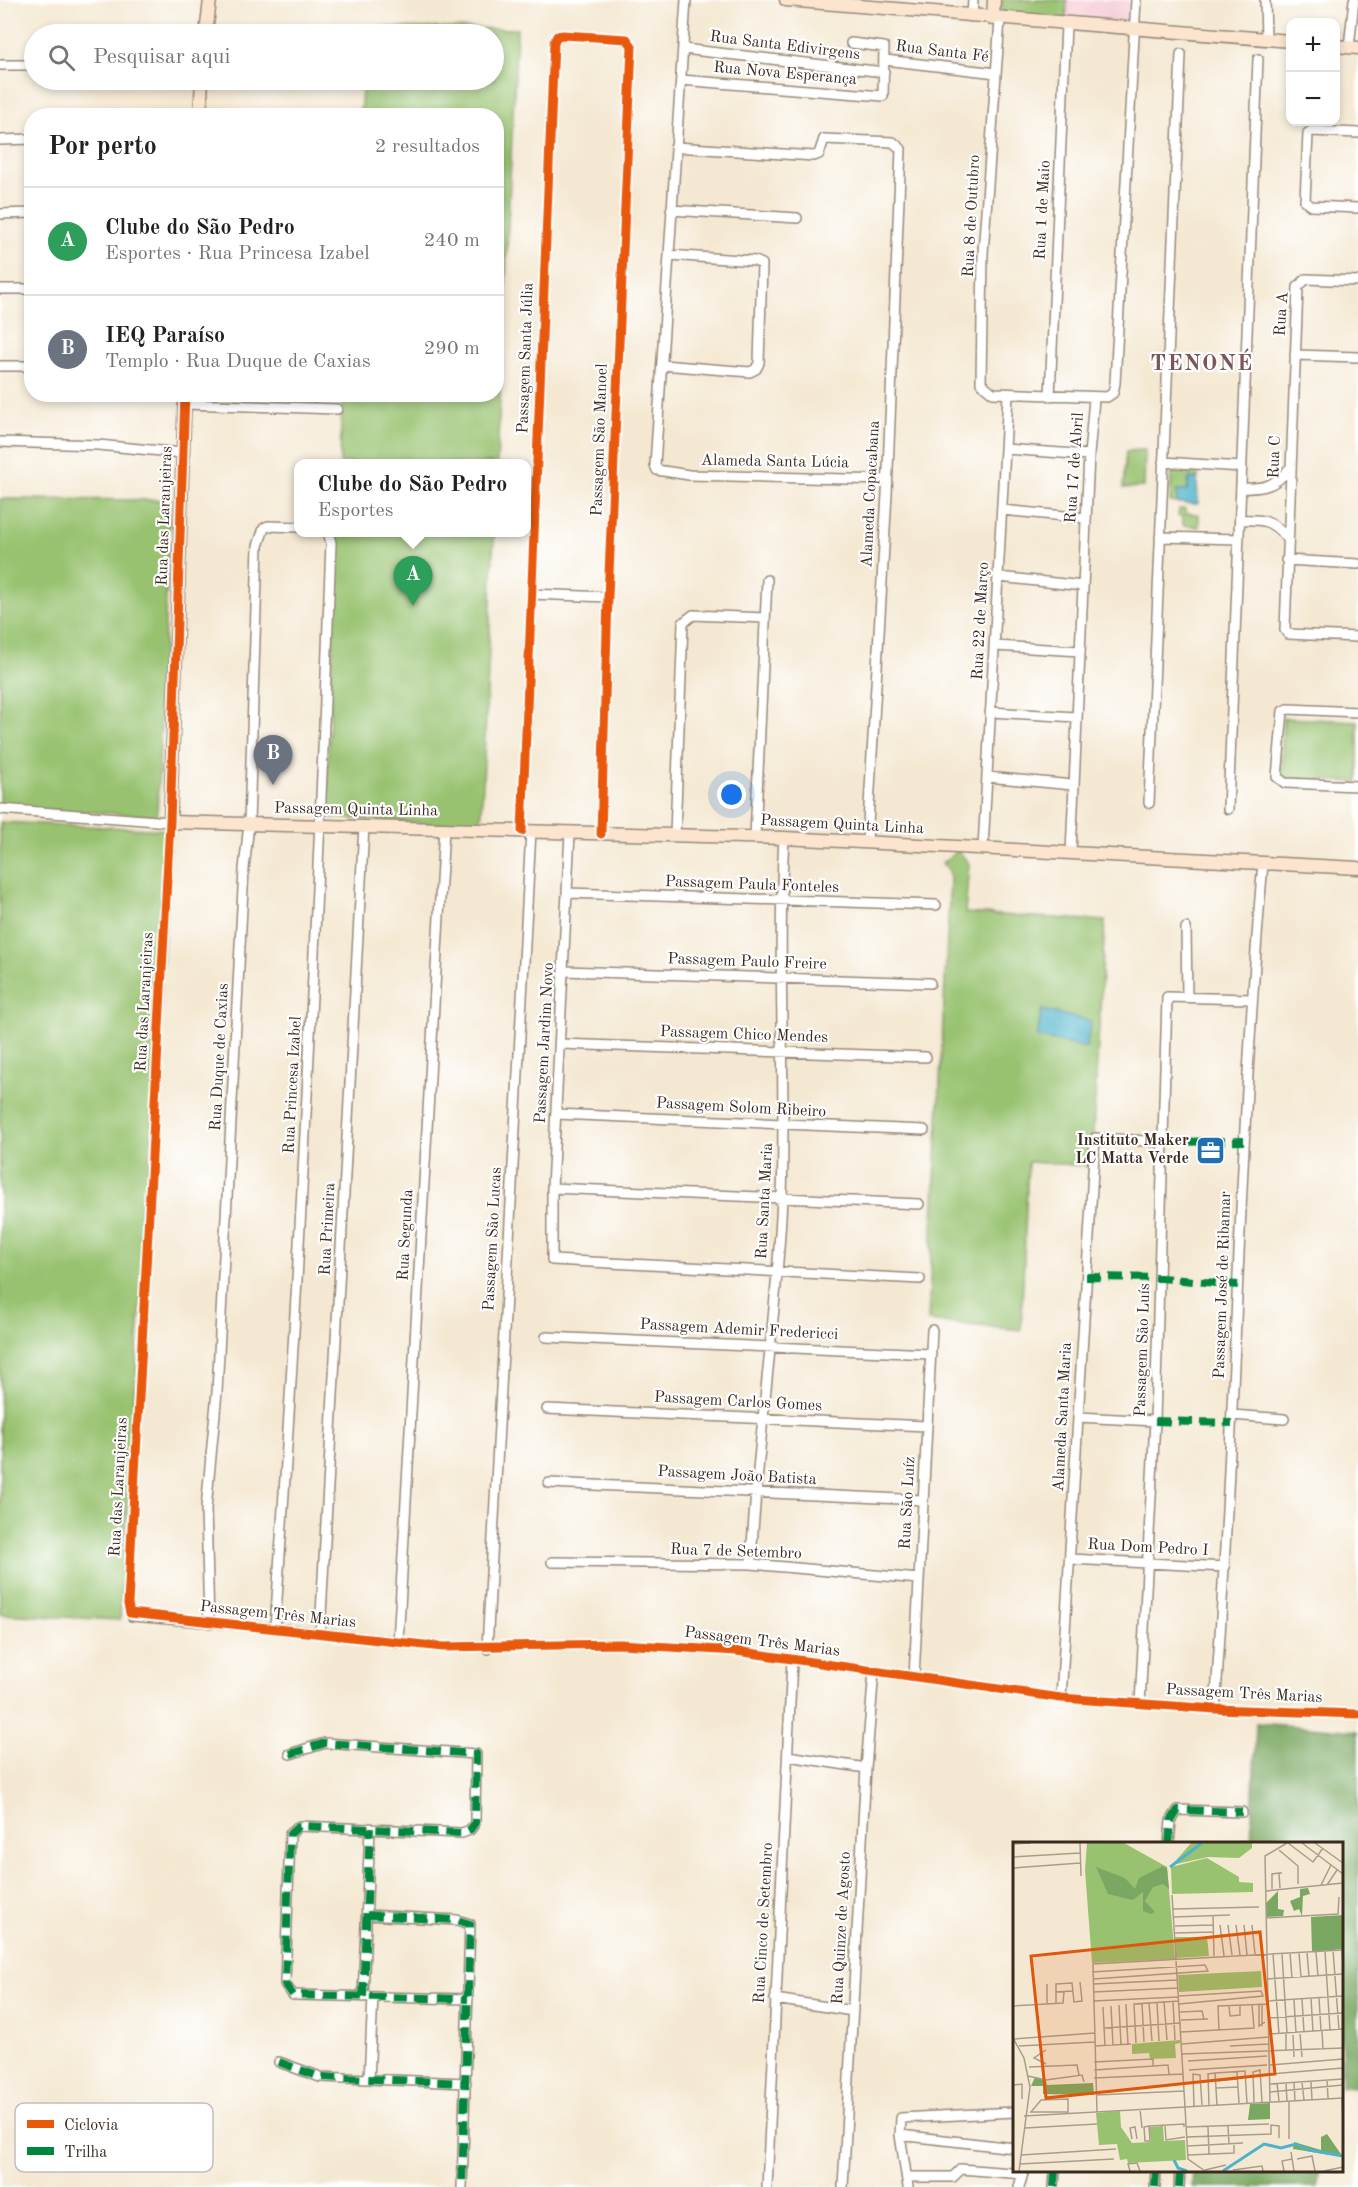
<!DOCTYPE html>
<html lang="pt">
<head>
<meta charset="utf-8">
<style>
  :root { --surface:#fff; --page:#f6f6f6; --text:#202124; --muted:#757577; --line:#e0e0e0; --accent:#ea580c }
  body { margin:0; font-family:"Old Standard TT",serif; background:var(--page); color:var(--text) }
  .controls { position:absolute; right:18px; top:18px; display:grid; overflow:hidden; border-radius:12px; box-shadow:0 3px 9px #0003 }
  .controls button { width:54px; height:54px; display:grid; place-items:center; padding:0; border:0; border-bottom:2px solid var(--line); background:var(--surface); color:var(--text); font:30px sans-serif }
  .you { position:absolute; left:732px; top:795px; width:21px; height:21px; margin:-15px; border:4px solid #fff; border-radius:50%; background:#1a73e8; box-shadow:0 0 0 9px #1a73e833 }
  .badge { display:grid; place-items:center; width:39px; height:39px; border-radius:50%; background:var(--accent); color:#fff; font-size:20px; font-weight:700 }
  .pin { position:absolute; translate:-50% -50px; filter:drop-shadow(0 2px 3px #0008) }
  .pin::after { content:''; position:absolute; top:32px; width:21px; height:18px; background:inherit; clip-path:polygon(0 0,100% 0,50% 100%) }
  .popup { position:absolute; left:294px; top:459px; width:237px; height:78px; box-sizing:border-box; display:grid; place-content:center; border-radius:12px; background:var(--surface); filter:drop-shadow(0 2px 4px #0005); font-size:20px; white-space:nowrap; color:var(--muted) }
  .popup b { font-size:22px; color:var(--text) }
  .popup::after { content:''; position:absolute; left:50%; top:100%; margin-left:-12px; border:12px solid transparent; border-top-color:var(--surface) }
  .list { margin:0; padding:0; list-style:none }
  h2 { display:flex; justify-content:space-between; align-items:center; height:78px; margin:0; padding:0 24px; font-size:26px }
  h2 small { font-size:20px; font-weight:400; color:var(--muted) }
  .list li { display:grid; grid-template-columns:39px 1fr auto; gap:18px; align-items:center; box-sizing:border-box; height:108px; padding:0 24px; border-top:2px solid var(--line) }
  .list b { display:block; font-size:22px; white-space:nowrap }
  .list p { margin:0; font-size:20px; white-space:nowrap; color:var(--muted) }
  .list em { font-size:20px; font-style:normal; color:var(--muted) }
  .icon { flex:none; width:33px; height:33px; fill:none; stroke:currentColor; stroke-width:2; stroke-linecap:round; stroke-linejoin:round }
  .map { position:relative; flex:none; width:1358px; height:2187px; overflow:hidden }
  .search { position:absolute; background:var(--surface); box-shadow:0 3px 9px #0003; left:24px; top:24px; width:480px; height:66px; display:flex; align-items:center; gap:15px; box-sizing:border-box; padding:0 21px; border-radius:33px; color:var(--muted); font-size:22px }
  .panel { position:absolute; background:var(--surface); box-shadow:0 3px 9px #0003; left:24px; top:108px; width:480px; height:294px; border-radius:24px }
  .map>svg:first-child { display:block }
</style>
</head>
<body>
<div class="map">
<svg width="1358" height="2187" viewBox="0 0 1358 2187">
  <rect width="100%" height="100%" fill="#fff"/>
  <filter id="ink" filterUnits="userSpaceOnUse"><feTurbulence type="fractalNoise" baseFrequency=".0167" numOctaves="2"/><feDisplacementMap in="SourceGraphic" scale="12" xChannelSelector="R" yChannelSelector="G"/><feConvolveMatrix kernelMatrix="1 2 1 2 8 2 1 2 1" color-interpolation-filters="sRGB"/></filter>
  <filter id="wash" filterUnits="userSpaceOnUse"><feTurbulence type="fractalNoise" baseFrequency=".008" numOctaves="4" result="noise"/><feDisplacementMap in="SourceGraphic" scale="24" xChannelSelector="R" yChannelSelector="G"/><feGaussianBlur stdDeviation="1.35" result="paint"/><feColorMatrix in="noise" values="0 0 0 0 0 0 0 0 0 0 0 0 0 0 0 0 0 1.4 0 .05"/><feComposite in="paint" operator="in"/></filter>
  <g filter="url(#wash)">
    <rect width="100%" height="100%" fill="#f4e8d2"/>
    <path fill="#f6cfd7" d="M1067 0H1130L1129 28 1066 22Z"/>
    <path fill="#98c26f" stroke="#6a7646" stroke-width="1.5" d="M1002 0H1067L1066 22 1001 19Z
      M367 27 517 29 497 463H340L342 395 496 394V116L360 115 363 80H494V34H367Z
      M1145 450 1144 487 1123 488 1126 451Z
      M1178 470 1187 474 1198 473V479L1189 478 1187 491H1177V503L1170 502 1171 475Z
      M0 499 170 500 157 816 0 807Z
      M1179 509H1185V514H1199V527L1183 525V517L1178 516Z
      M337 533H494L481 827 326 817Z
      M1283 718 1358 721V782L1281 778Z
      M0 822 171 830 120 1620 0 1614Z
      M958 850 969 864 965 913 1105 921 1091 1166 1028 1162 1021 1330 928 1321 950 880 949 870 942 863Z"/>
    <path fill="#7aa862" stroke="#5a6940" stroke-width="1.5" d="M1256 1723 1358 1731V2087L1342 2086V1844L1251 1843Z
      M1193 2171H1319L1318 2187H1192Z"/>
    <path fill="#4db3cb" stroke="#446e74" stroke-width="1.5" d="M1189 478H1197L1198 504 1177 503V491H1187Z
      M1042 1010 1091 1021 1086 1048 1037 1037Z"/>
  </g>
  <g filter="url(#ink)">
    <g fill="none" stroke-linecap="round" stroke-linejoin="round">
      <defs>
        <path id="street" d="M686 0 655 465 657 470 689 475 887 480
          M1265 0 1266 39
          M972 17 973 0
          M1000 20 983 253 981 383 993 393 1107 397 1113 393 1115 383 1136 0
          M1349 47 1354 0
          M683 49 884 72
          M885 60 996 73
          M0 65H34
          M681 80 883 96 884 47 851 43
          M1358 133 1311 131 1308 133 1305 201 1311 206 1358 208
          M0 140 32 139
          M675 147 814 156 819 154 824 139 893 142 901 149 887 494 867 841
          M671 210 797 218
          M0 214 32 213
          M1358 281 1306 279 1298 287 1285 630 1288 634 1358 637
          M0 289H32
          M1295 355 1358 357
          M662 365 750 372 756 369 759 363 762 264 755 261 669 255
          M0 366H32
          M1050 396 1066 25
          M185 404 337 409
          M0 442 98 445 182 453
          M1005 449 1089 455
          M1163 462 1242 467
          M1241 488C1264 489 1275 486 1290 468
          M1002 510 1086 518
          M1240 520C1262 519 1272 520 1287 538
          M1160 537 1239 539
          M1286 560 1358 564
          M999 577 1083 586
          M531 594 608 597
          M995 646 1080 651
          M990 712 1076 717
          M1358 712 1288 709 1283 711 1277 777 1285 783 1358 786
          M987 777 1073 785
          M1149 803 1181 54
          M0 809 170 822 128 1604 132 1616 275 1628 443 1647 620 1644 736 1651 1061 1698 1215 1709 1358 1714
          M1228 809 1258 59
          M522 831 554 42 557 36 563 35 627 39 632 46 608 597 601 834
          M570 833 552 1188V1260L920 1279
          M675 834 683 623 693 615 765 618
          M755 837 767 580
          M983 848 1008 395
          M1071 852 1089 455 1094 399
          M567 893 936 905
          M1186 928 1187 997
          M564 971 930 983
          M560 1044 926 1057
          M556 1114 924 1130
          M552 1188 919 1204
          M546 1337 931 1354
          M547 1409 927 1426
          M1232 1415 1284 1419
          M1078 1417 1155 1421
          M549 1483 923 1500
          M1070 1559 1225 1567
          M552 1562 751 1564 919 1579
          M751 1564C757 1441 777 1320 782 1197 786 1077 777 957 784 838
          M209 1623 206 1509 217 1392 244 869 249 824 258 546 264 528 268 526 299 527
          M275 1628C300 1267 318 905 331 543L328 532
          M320 1633 364 826
          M398 1643 444 828
          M487 1649 531 831
          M914 1677 932 1330
          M1061 1698 1095 1138 1164 1142
          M1140 1704 1155 1421 1167 997 1251 999
          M1215 1709C1236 1427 1238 1145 1263 863
          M290 1754 325 1743 476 1754 475 1823 470 1830 462 1833 299 1826 290 1834 285 1984 293 1995 468 1999
          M788 1756 866 1768
          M1169 1844 1171 1821 1178 1810 1242 1812
          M367 1915 457 1920 470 1924 462 2187
          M363 1997 370 1828
          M775 1999 853 2011
          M279 2062 320 2077 466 2083
          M369 2079 373 1997
          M900 2135 1014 2148
          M907 2177H953L961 2169 1023 2174
          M767 2187 792 1660
          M843 2187 866 1768 874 1671
          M908 2187 900 2135 901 2118 1014 2112
          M1019 2187 1024 2170
          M1054 2187 1055 2170
          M1155 2187 1156 2170
          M1179 2187 1180 2170"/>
        <path id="secondary" d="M786 0 1290 41
          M993 19 994 0
          M206 34 210 0
          M1336 46 1358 48
          M200 116 202 80
          M185 394 170 822 784 838 1358 868"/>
      </defs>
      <use href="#street" stroke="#988978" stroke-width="12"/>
      <use href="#secondary" stroke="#988978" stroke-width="15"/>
      <use href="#street" stroke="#fff" stroke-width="9"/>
      <use href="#secondary" stroke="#fbe5cf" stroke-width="12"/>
      <path stroke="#00873e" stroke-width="8" stroke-dasharray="15 8" stroke-linecap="butt" d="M1164 1142 1244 1141
        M1086 1277 1161 1278 1238 1285
        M1155 1421 1232 1423
        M290 1754 325 1743 476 1754 475 1823 470 1830 462 1833 299 1826 290 1834 285 1984 293 1995 468 1999
        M1169 1844 1171 1821 1178 1810 1242 1812
        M367 1915 457 1920 470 1924 462 2187
        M363 1997 370 1828
        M279 2062 320 2077 466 2083
        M1054 2187 1055 2170
        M1155 2187 1156 2170
        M1179 2187 1180 2170"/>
      <defs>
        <path id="cycleway" d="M185 394 170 822 128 1604 130 1613 443 1647 620 1644 736 1651 1061 1698 1215 1709 1358 1714
          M522 831 554 42 557 36 563 35 627 39 632 46 608 597 601 834"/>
      </defs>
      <use href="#cycleway" stroke="#fff" stroke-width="13"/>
      <use href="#cycleway" stroke="#e8590c" stroke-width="9"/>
    </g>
  </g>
  <defs>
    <symbol id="office-square" viewBox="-11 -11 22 22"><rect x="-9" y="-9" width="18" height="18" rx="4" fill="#1f6fb2" stroke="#fff"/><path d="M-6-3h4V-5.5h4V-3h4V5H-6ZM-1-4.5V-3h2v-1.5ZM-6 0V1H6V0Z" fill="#fff"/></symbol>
  </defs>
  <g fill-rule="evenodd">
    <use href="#office-square" x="1194" y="1134" width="33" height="33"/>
  </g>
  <g text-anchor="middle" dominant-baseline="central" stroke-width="4.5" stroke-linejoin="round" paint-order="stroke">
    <g font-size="16" fill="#3b2a1e" stroke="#fff">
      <text transform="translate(785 46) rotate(7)">Rua Santa Edivirgens</text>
      <text transform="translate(942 52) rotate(7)">Rua Santa Fé</text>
      <text transform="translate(785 74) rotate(5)">Rua Nova Esperança</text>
      <text transform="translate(1043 210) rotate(-87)">Rua 1 de Maio</text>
      <text transform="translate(972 216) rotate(-87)">Rua 8 de Outubro</text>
      <text transform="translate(1282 314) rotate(-86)">Rua A</text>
      <text transform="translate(526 358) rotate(-88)">Passagem Santa Júlia</text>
      <text transform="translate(600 440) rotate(-88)">Passagem São Manoel</text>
      <text transform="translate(1275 457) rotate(-88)">Rua C</text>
      <text transform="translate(775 462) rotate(1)">Alameda Santa Lúcia</text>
      <text transform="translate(1075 468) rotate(-86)">Rua 17 de Abril</text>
      <text transform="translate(871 494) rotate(-87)">Alameda Copacabana</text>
      <text transform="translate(165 516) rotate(-88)">Rua das Laranjeiras</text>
      <text transform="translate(981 621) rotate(-87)">Rua 22 de Março</text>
      <text transform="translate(356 810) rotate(1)">Passagem Quinta Linha</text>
      <text transform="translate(842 825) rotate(3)">Passagem Quinta Linha</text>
      <text transform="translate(752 885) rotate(2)">Passagem Paula Fonteles</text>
      <text transform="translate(747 962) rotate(2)">Passagem Paulo Freire</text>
      <text transform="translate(145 1002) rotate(-87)">Rua das Laranjeiras</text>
      <text transform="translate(744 1035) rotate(2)">Passagem Chico Mendes</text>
      <text transform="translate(545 1043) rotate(-87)">Passagem Jardim Novo</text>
      <text transform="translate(220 1057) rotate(-87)">Rua Duque de Caxias</text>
      <text transform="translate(293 1085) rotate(-87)">Rua Princesa Izabel</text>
      <text transform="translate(741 1108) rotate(3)">Passagem Solom Ribeiro</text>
      <text transform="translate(765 1201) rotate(-87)">Rua Santa Maria</text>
      <text transform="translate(328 1229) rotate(-87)">Rua Primeira</text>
      <text transform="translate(406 1235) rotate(-87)">Rua Segunda</text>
      <text transform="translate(493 1239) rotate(-87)">Passagem São Lucas</text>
      <text transform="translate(1223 1285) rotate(-88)">Passagem José de Ribamar</text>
      <text transform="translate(739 1330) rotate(3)">Passagem Ademir Fredericci</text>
      <text transform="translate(1143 1350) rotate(-88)">Passagem São Luís</text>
      <text transform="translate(738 1402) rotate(3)">Passagem Carlos Gomes</text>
      <text transform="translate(1063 1417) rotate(-87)">Alameda Santa Maria</text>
      <text transform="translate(737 1476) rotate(3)">Passagem João Batista</text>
      <text transform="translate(119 1487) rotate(-87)">Rua das Laranjeiras</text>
      <text transform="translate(908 1503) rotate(-87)">Rua São Luíz</text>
      <text transform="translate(1148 1548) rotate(3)">Rua Dom Pedro I</text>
      <text transform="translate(736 1552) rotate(2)">Rua 7 de Setembro</text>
      <text transform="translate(278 1615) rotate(6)">Passagem Três Marias</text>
      <text transform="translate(762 1642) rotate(7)">Passagem Três Marias</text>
      <text transform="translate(1244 1694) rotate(3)">Passagem Três Marias</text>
      <text transform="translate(764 1923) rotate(-87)">Rua Cinco de Setembro</text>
      <text transform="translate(842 1928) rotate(-87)">Rua Quinze de Agosto</text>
    </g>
    <g font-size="16" font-weight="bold" fill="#3b2a1e" stroke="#fff" text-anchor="end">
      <text x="1189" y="1141">Instituto Maker<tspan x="1189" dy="18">LC Matta Verde</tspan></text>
    </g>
    <g font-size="22" font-weight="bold" letter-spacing="1.5" fill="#7c565a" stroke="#fff">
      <text x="1202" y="364">TENONÉ</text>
    </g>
  </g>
  <g transform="translate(1013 1842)">
    <rect width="330" height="330" fill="#f4e8d2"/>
    <path d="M74 1H111L154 25 162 117 79 121 72 28ZM178 1H239V6L226 16 195 15 159 23ZM194 16 226 35V40L240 41V50L159 52 158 25ZM162 95H194L196 114 163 116ZM248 129 249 145 166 150 165 133ZM167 198V201L162 202 163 216 137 217 136 211 119 212V202ZM107 269 108 285 119 301 138 300 136 285 150 284 151 299 172 298 173 318 115 321 114 317 107 318 104 302 86 303 83 271Z" fill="#98c26f"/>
    <path d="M150 24 154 26 156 47 150 42 140 45 132 59 142 70 138 72 130 69V50L120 58 95 52 83 25 112 36 122 47 126 36ZM295 46 297 52 290 54 289 74 286 67 281 69 277 59 287 55V47ZM265 49V67L271 68 270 74 253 75V61ZM330 73V107L299 110 298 75ZM22 235 33 239 34 243 80 241 81 253 30 252V244H18ZM257 261V277L235 278 237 262ZM314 292 330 315 280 307 281 300 308 308V295Z" fill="#7aa862"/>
    <path fill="none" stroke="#4db3cb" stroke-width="3" d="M157 25 189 1M161 318 165 326 174 329M210 329 251 302 268 306 283 302 296 308 330 314"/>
    <path fill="none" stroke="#aa9c8a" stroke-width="1.5" d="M67 1 68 34M275 1 300 20 310 6M289 1 330 32M302 1 330 21M0 2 18 1M266 8 285 24V42M0 15 67 11M0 26 67 21M308 43 318 23M314 43 324 28M267 46 266 31H269M259 47V32L266 31M253 49 330 41M159 53 172 265 330 256M160 67 246 65M200 74 201 114M161 75 217 73M253 76 325 72 326 55M207 83 211 114M215 83 219 113M223 83 227 113M231 83 234 113M239 83 242 112M162 84 200 83M162 91 200 90M320 108 326 188M329 108 330 127M312 109 317 188M294 110 296 135M303 110 305 134M277 111 279 136M286 111 288 135M260 112 266 192M269 112 274 191M79 130 192 123 195 129 80 137M255 137 330 132M80 142 164 138M42 150 60 149M80 150 165 146M166 154 248 149 250 154 166 162M298 156 300 190M306 156 308 189M289 157 291 190M281 158 283 191M80 159 165 155M160 159 162 198M255 159 330 154M144 160 146 199M151 160 154 198M34 161V142M43 161V142L59 141 61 160 69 159 67 140M129 161 131 200M136 161 139 199M113 162 115 203M246 162V184L252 180M106 163 108 203M0 164 50 161 51 150M98 164 100 203M216 164 217 174 227 173V163M90 165 92 204M167 170 189 169 191 177M255 176 330 171M168 178 195 177M249 184V162M92 186 168 181M206 188 205 164 255 162M309 189 310 207M168 190 241 186 239 163M273 191V209M256 192 330 187M287 192 289 215M280 193 281 215M0 196 11 216 17 245 6 329M1 197 82 191M123 201 121 162 166 159M169 202 256 195M6 204 82 200M82 204 118 202M217 204 256 202M169 212 330 206M175 219 254 214M81 220 140 217V225M33 222 21 216 33 208M257 223 330 217M16 225 64 223 66 233M81 228 155 223 156 232M176 228 254 223M224 230 226 261M202 231 204 263M257 232 330 226M15 234 33 238 69 233 71 240M81 236 170 232M314 238 315 256M203 239 224 237M289 240 291 258M298 240 299 258M264 241 266 259M273 241 274 259M281 241 282 259M257 242 330 237M0 243 9 242V257M203 246 225 245M257 250 330 243M83 253 171 249M329 256 330 278M55 257V270H18L28 258ZM241 260 240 230 247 228 249 260M257 260 252 14 274 1M196 263 195 232 202 231 232 229 234 261M181 264 180 232 187 233 189 263M127 267 129 286M84 270 80 122 330 108M11 274 172 265 175 317 192 329M152 283 153 298 172 295M136 284 137 299H132L131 285 136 284 171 282V285M215 284 216 302M174 285 256 282M195 285 196 312M12 286 84 282M174 295 258 292V283L266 284V296M119 297 117 286 122 285 124 297M276 297V259M175 304 230 301M278 310 281 329M8 313 103 307M175 313 221 311V301M284 317 299 314 302 329M7 322 101 317M192 328 213 323M220 328 249 324 250 329M117 329 115 322 124 321 127 329M271 329 269 319 279 317M311 329 330 325"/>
    <path fill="#df570d" fill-opacity="0.15" stroke="#df570d" stroke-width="3" d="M247 90 262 232 33 256 18 114Z"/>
    <rect width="330" height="330" fill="none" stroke="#3b2a1e" stroke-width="3"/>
  </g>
  <rect x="15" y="2103" width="198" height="69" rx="9" fill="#fff" stroke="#c4bfbc" stroke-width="1.5"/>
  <rect x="27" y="2120" width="27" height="8" fill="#e8590c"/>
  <rect x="27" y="2147" width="27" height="8" fill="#00873e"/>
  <g font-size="16" fill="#3b2a1e">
    <text x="64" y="2130">Ciclovia</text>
    <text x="64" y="2157">Trilha</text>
  </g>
</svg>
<div class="controls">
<button>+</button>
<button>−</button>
</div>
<div class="you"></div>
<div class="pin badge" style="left:413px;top:606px;background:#2e9e5b">A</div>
<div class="popup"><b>Clube do São Pedro</b>Esportes</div>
<div class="pin badge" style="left:273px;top:785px;background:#6b7280">B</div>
<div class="search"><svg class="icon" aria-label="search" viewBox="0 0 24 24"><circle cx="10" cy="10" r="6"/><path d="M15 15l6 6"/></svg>Pesquisar aqui</div>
<section class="panel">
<h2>Por perto<small>2 resultados</small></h2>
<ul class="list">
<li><span class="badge" style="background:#2e9e5b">A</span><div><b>Clube do São Pedro</b><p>Esportes · Rua Princesa Izabel</p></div><em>240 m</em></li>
<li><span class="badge" style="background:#6b7280">B</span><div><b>IEQ Paraíso</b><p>Templo · Rua Duque de Caxias</p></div><em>290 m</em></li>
</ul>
</section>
</div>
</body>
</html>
